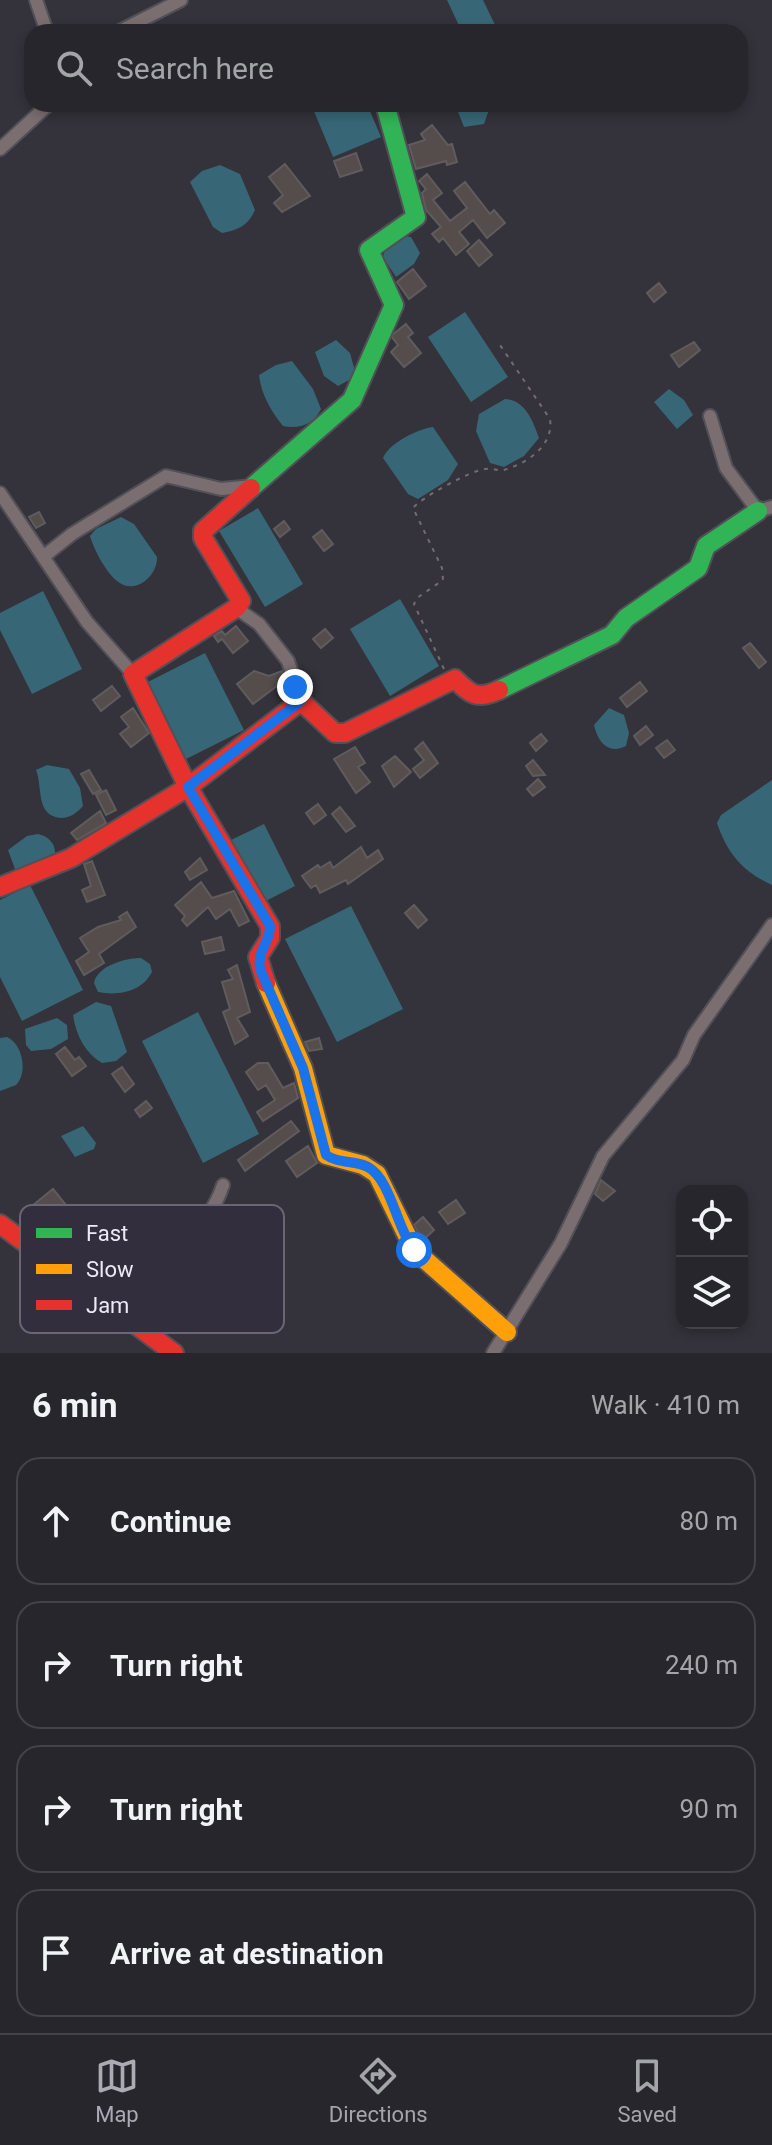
<!DOCTYPE html>
<html lang="en">
<head>
<meta charset="utf-8">
<style>
  :root { --surface:#27262c; --page:#333238; --text:#f1f3f6; --muted:#a4a5a9; --line:#434348; --accent:#acaab4 }
  body { margin:0; font-family:Roboto,sans-serif; background:var(--page); color:var(--text) }
  .controls { position:absolute; right:24px; bottom:24px; display:grid; overflow:hidden; border-radius:16px; box-shadow:0 4px 12px #0003 }
  .controls button { width:72px; height:72px; display:grid; place-items:center; padding:0; border:0; border-bottom:2px solid var(--line); background:var(--surface); color:var(--text); font:40px sans-serif }
  .stop { position:absolute; width:24px; height:24px; margin:-18px; border:6px solid #1a73e8; border-radius:50%; background:#fff }
  .stop.end { background:#1a73e8; border-color:#fff; box-shadow:0 2px 8px #0008 }
  .list { margin:0; padding:0; list-style:none }
  h2 { display:flex; justify-content:space-between; align-items:center; height:104px; margin:0; padding:0 32px; font-size:34px }
  h2 small { font-size:26px; font-weight:400; color:var(--muted) }
  .list li { display:grid; grid-template-columns:52px 1fr auto; gap:24px; align-items:center; box-sizing:border-box; height:128px; margin:0 16px 16px; padding:0 16px; border:2px solid var(--line); border-radius:24px }
  .list b { display:block; font-size:30px; white-space:nowrap }
  .list em { font-size:26px; font-style:normal; color:var(--muted) }
  .icon { flex:none; width:44px; height:44px; fill:none; stroke:currentColor; stroke-width:2; stroke-linecap:round; stroke-linejoin:round }
  .map { position:relative; flex:none; width:772px; height:1353px; overflow:hidden }
  .search { position:absolute; background:var(--surface); box-shadow:0 4px 12px #0003; left:24px; right:24px; top:24px; height:88px; display:flex; align-items:center; gap:20px; box-sizing:border-box; padding:0 28px; border-radius:24px; color:var(--muted); font-size:30px }
  .sheet { height:680px; background:var(--surface) }
  nav { display:flex; justify-content:space-around; align-items:center; box-sizing:border-box; height:112px; border-top:2px solid var(--line); background:var(--surface); font-size:22px; color:var(--muted) }
  nav a { display:grid; justify-items:center; gap:4px }
  nav .on { color:var(--accent) }
  .map>svg:first-child { display:block }
</style>
</head>
<body>
<div class="map">
<svg width="772" height="1353" viewBox="0 0 772 1353">
  <rect width="100%" height="100%" fill="#34323a"/>
  <path fill="#376776" d="M447 0H483L497 29 462 32Z
    M311 104H367L381 137 333 157Z
    M455 104H491L484 124 464 127Z
    M220 165 240 174 255 210C248 226 238 230 222 233L213 227 190 182 202 171Z
    M404 236 411 237 420 253 414 264 396 277 383 257 386 247Z
    M465 312 508 377 471 402 428 337Z
    M336 340 350 353 355 371 351 379 338 386 324 376 315 352Z
    M292 361 313 389 321 409C313 425 300 429 283 426 271 411 261 394 259 375L276 365Z
    M669 389 684 400 693 415 677 429 654 402Z
    M505 399C525 400 533 421 539 438L524 456 504 467 490 463 476 431 479 414Z
    M433 427 458 464 448 480 418 499 408 494 383 458C389 443 418 429 433 427Z
    M258 508 303 584 265 607 219 531Z
    M121 517 134 524 157 557C158 576 134 596 117 581 106 572 94 550 90 536L96 529Z
    M43 591 82 669 32 694 0 630V613Z
    M400 599 439 666 390 696 350 629Z
    M205 653 244 730 180 762 142 685Z
    M609 708 624 715 629 733 626 746C608 755 598 742 594 725Z
    M47 765 69 769 80 788 83 806C77 813 70 818 61 818 35 816 43 787 36 770Z
    M772 780V885C743 872 727 853 717 823L721 815Z
    M264 824 295 886 262 903 231 840Z
    M38 834C50 836 58 847 54 858L23 875 15 869 8 850 27 836Z
    M30 885 83 990 22 1021 0 977V900Z
    M351 906 403 1009 337 1042 285 939Z
    M141 958 150 964 152 972C142 992 118 996 98 992L94 983C97 966 125 958 141 958Z
    M96 1002 111 1006 127 1052 116 1061 102 1063C85 1053 76 1035 73 1015Z
    M198 1012 259 1134 203 1163 142 1041Z
    M57 1018 67 1025 68 1039 51 1049 31 1051 26 1045 25 1029Z
    M7 1037C23 1044 28 1073 16 1085L0 1091V1038Z
    M83 1126 96 1143 94 1149 75 1157 61 1136Z"/>
  <path fill="#544d4b" stroke="#605c5d" stroke-width="2" d="M432 125 448 145 452 144 457 162 447 165 446 161 416 169 409 145 425 140 421 134Z
    M356 153 362 170 340 177 334 161Z
    M285 164 310 196 282 212 274 203 283 195 269 177Z
    M427 174 442 193 433 200 450 221 467 208 454 191 465 182 490 214 494 210 505 223 487 238 473 220 459 232 469 244 456 255 443 238 439 242 432 234 441 227 426 210 422 193 426 189 419 181Z
    M479 240 492 255 479 266 467 251Z
    M413 269 426 286 409 299 397 282Z
    M659 283 666 292 654 302 647 293Z
    M406 324 413 333 408 337 421 353 404 367 391 352 398 345 391 336Z
    M694 342 700 350 679 367 671 355Z
    M39 512 45 523 36 528 29 517Z
    M284 521 290 529 280 537 274 529Z
    M322 530 333 544 324 551 313 537Z
    M236 626 248 641 233 653 222 639 218 642 214 636 222 631 225 635Z
    M325 629 333 638 321 648 313 639Z
    M750 643 766 662 759 668 743 648Z
    M254 671 269 676 282 671 285 680 253 704 237 684Z
    M640 682 647 691 627 707 620 698Z
    M112 686 120 696 101 711 93 700Z
    M133 708 149 733 131 747 120 734 129 727 121 717Z
    M646 726 653 735 640 745 634 736Z
    M541 734 547 741 536 751 530 743Z
    M667 740 675 750 664 758 656 748Z
    M423 742 438 763 420 778 413 769 424 760 415 749Z
    M355 747 365 763 358 767 370 782 356 793 334 759Z
    M395 756 411 772 394 787 382 766Z
    M533 760 545 775 533 776 526 766Z
    M89 770 101 790 93 794 81 774Z
    M538 779 545 787 533 796 527 789Z
    M106 790 116 810 106 815 96 795Z
    M318 804 326 815 314 824 306 813Z
    M340 807 355 826 346 832 332 814Z
    M100 811 106 823 77 840 71 833Z
    M361 847 367 858 378 850 383 859 348 884 346 880 320 893 316 885 311 888 302 876 318 865 320 868 330 862 333 868Z
    M200 858 207 870 190 880 185 872Z
    M92 861 105 895 87 902 82 890 91 886 84 864Z
    M201 882 212 898 234 891 249 921 239 926 230 909 216 919 208 907 187 926 182 920 185 916 175 905Z
    M414 905 427 920 418 928 405 913Z
    M127 912 136 927 99 954 104 963 84 975 76 961 89 952 80 938 98 927 121 920 119 917Z
    M221 937 224 950 205 954 202 942Z
    M237 965 250 1012 237 1018 248 1036 235 1044 223 1012 230 1009 222 982 233 979 228 970Z
    M319 1038 322 1049 309 1051 305 1042Z
    M65 1047 75 1060 79 1057 86 1066 72 1076 56 1054Z
    M258 1063H268L283 1088 294 1083 298 1098 263 1121 257 1112 275 1100 266 1085 258 1090 246 1072Z
    M122 1067 134 1084 125 1092 112 1074Z
    M146 1101 152 1108 140 1117 135 1110Z
    M291 1121 299 1131 245 1171 238 1160Z
    M308 1146 317 1163 297 1177 286 1161Z
    M601 1180 615 1191 603 1201 595 1194Z
    M53 1189 66 1205 50 1218 65 1235 54 1245 22 1214Z
    M456 1200 465 1213 448 1224 439 1212Z
    M423 1217 434 1230 422 1241 414 1225Z"/>
  <g fill="none" stroke-linecap="round" stroke-linejoin="round">
    <defs>
      <path id="street" d="M36 0 47 32
        M118 32 181 0
        M0 149 49 104
        M710 416 726 468 758 511 772 507
        M0 493 87 622 133 674
        M43 557 72 534 166 476 221 489 254 486
        M236 608 259 624 288 661 301 701
        M99 1300C145 1270 205 1241 223 1185
        M493 1353 561 1243 603 1156 683 1060 694 1035 772 925"/>
      <path id="fast" d="M251 488 352 400 394 305 369 250 416 217 385 104
        M499 690 612 635 626 618 698 568 706 546 758 511"/>
      <path id="slow" d="M266 983 303 1068 326 1155 363 1165 377 1174 414 1250 507 1332"/>
      <path id="jam" d="M0 887 71 858 188 787 133 674 236 608 241 601 203 538V531L251 488
        M266 983 258 957 270 938V926L188 787 301 701 335 733H345L455 679C471 695 477 700 499 690
        M0 1224 174 1353"/>
    </defs>
    <use href="#street" stroke="#525057" stroke-width="16"/>
    <use href="#fast" stroke="#525057" stroke-width="22"/>
    <use href="#slow" stroke="#525057" stroke-width="22"/>
    <use href="#jam" stroke="#525057" stroke-width="22"/>
    <path stroke="#736c70" stroke-width="2" stroke-dasharray="4 6" stroke-linecap="butt" d="M444 669 414 604 417 598 443 580 442 568 413 508C422 497 470 471 485 469 492 468 498 471 504 470 528 463 554 445 550 419L500 345"/>
    <use href="#street" stroke="#7b6e71" stroke-width="12"/>
    <use href="#fast" stroke="#30b455" stroke-width="18"/>
    <use href="#slow" stroke="#ff9f0a" stroke-width="18"/>
    <use href="#jam" stroke="#e5322d" stroke-width="18"/>
  </g>
  <g fill="none" stroke-linecap="round" stroke-linejoin="round">
    <path stroke="#1a73e8" stroke-width="10" d="M295 687 301 701 188 787 270 926C270 943 257 950 260 969L303 1068 326 1155C339 1164 355 1160 368 1167 391 1180 397 1229 414 1250"/>
  </g>
  <rect x="20" y="1205" width="264" height="128" rx="12" fill="#322e3e" stroke="#6a6675" stroke-width="2"/>
  <rect x="36" y="1228" width="36" height="10" fill="#30b455"/>
  <rect x="36" y="1264" width="36" height="10" fill="#ff9f0a"/>
  <rect x="36" y="1300" width="36" height="10" fill="#e5322d"/>
  <g font-size="22" fill="#eceaf5">
    <text x="86" y="1241">Fast</text>
    <text x="86" y="1277">Slow</text>
    <text x="86" y="1313">Jam</text>
  </g>
</svg>
<div class="controls">
<button><svg class="icon" aria-label="locate" viewBox="0 0 24 24"><circle cx="12" cy="12" r="6"/><path d="M12 2v4M12 18v4M2 12h4M18 12h4"/></svg></button>
<button><svg class="icon" aria-label="layers" viewBox="0 0 24 24"><path d="M12 4l9 5-9 5-9-5zM3 14l9 5 9-5"/></svg></button>
</div>
<div class="stop" style="left:414px;top:1250px"></div>
<div class="stop end" style="left:295px;top:687px"></div>
<div class="search"><svg class="icon" aria-label="search" viewBox="0 0 24 24"><circle cx="10" cy="10" r="6"/><path d="M15 15l6 6"/></svg>Search here</div>
</div>
<section class="sheet">
<h2>6 min<small>Walk · 410 m</small></h2>
<ul class="list">
<li><svg class="icon" aria-label="ahead" viewBox="0 0 24 24"><path d="M12 20V5M6 11l6-6 6 6"/></svg><div><b>Continue</b></div><em>80 m</em></li>
<li><svg class="icon" aria-label="right" viewBox="0 0 24 24"><path d="M7 20v-9h11M14 6l5 5-5 5"/></svg><div><b>Turn right</b></div><em>240 m</em></li>
<li><svg class="icon" aria-label="right" viewBox="0 0 24 24"><path d="M7 20v-9h11M14 6l5 5-5 5"/></svg><div><b>Turn right</b></div><em>90 m</em></li>
<li><svg class="icon" aria-label="arrive" viewBox="0 0 24 24"><path d="M6 21V4h12l-3 4 3 4H6"/></svg><div><b>Arrive at destination</b></div></li>
</ul>
</section>
<nav>
<a class="on"><svg class="icon" aria-label="map" viewBox="0 0 24 24"><path d="M3 6l6-2 6 2 6-2v14l-6 2-6-2-6 2zM9 4v14M15 6v14"/></svg>Map</a>
<a><svg class="icon" aria-label="directions" viewBox="0 0 24 24"><path d="M12 3l9 9-9 9-9-9zM9 14v-3h6M13 9l2 2-2 2"/></svg>Directions</a>
<a><svg class="icon" aria-label="saved" viewBox="0 0 24 24"><path d="M7 4h10v16l-5-4-5 4z"/></svg>Saved</a>
</nav>
</body>
</html>
